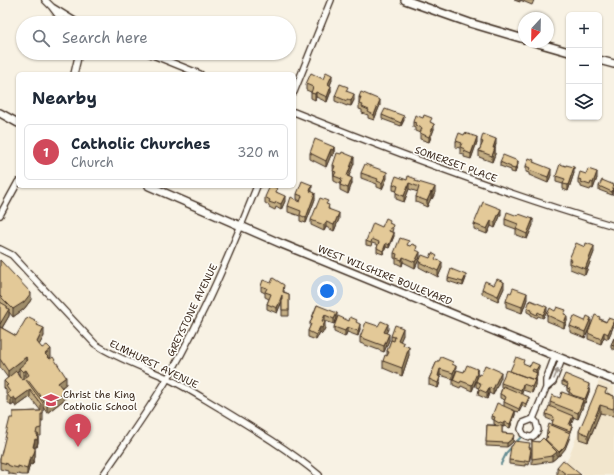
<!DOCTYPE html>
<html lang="en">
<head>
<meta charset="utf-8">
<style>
  :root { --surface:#fff; --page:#f2f2f3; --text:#1f2937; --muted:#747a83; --line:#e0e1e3; --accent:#d1495b }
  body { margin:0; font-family:"Shantell Sans",sans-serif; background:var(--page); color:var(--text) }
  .controls { position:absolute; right:12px; top:12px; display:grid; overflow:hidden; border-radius:6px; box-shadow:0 1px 3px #0004 }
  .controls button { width:36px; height:36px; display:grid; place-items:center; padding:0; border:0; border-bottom:1px solid var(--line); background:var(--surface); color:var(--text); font:20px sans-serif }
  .compass { position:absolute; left:518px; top:12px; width:36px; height:36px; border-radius:50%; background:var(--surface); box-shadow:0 1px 3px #0004; rotate:202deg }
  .you { position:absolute; left:327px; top:291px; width:14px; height:14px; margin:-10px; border:3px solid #fff; border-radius:50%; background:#1a73e8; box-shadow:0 0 0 6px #1a73e833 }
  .badge { display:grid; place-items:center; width:26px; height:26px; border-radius:50%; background:var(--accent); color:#fff; font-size:13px; font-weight:700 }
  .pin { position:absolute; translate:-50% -33px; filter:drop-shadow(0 1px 2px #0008) }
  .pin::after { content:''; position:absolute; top:21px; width:14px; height:12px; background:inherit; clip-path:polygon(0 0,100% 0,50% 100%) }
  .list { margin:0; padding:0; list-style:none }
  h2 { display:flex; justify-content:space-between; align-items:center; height:52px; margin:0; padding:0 16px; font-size:17px }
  h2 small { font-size:13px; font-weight:400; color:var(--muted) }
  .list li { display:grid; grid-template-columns:26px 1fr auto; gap:12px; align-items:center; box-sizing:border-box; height:56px; margin:0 8px 8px; padding:0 8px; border:1px solid var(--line); border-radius:6px }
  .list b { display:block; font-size:15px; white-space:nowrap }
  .list p { margin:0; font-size:13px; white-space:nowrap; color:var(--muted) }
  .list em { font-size:13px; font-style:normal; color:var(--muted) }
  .icon { flex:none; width:22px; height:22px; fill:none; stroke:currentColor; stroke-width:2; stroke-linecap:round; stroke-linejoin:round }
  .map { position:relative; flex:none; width:614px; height:475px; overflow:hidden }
  .search { position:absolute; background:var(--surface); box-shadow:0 1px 3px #0004; left:16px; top:16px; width:280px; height:44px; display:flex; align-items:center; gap:10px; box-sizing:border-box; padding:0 14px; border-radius:22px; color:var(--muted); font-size:15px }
  .panel { position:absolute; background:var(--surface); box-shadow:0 1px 3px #0004; left:16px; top:72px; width:280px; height:116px; border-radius:6px }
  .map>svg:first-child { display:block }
</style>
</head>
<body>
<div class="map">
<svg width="614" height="475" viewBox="0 0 614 475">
  <rect width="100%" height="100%" fill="#f8f2e4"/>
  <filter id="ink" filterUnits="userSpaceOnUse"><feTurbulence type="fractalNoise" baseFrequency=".025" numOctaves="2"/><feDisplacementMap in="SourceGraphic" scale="8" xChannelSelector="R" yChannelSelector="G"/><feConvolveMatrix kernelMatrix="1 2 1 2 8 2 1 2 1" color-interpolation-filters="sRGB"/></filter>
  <g filter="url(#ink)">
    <path fill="#f2e6cd" d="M599 381 614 387V475H584L566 463Z"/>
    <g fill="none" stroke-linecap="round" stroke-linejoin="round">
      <path stroke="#648b91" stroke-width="2" d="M501 464 507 452 521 437"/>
      <defs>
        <path id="minor" d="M45 0 52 7 64 23
          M52 7 78 23
          M148 53 200 74
          M74 74 79 53
          M294 92 331 0
          M294 112C399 154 505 194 614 226
          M0 215 18 182
          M0 249 12 255 95 344C118 359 143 367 167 378 186 387 204 399 223 410 256 430 289 450 319 475
          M546 388 553 382 562 359
          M533 419 536 422 538 430C534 438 530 439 523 434L521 429 523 423 533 419 546 388V380L555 356
          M103 475C125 443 149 410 169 376 204 315 231 251 257 186"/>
        <path id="tertiary" d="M405 0 470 23 524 39
          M534 42 569 52
          M599 60 614 64
          M0 113 18 123
          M149 186 282 244 614 380"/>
      </defs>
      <use href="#minor" stroke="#3b2a1e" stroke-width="8"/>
      <use href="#tertiary" stroke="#3b2a1e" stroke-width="10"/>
      <use href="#minor" stroke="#fdfcf7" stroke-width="5.5"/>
      <use href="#tertiary" stroke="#fdfcf7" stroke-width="7"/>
    </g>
    <path fill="#c3ad83" stroke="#3b2a1e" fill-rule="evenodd" d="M514 0H534L532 5 520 0V2Z
      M323 79 332 80 330 85 331 91 327 102 316 97 315 100 311 98V92L306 90V84Z
      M348 92 354 100 351 106 347 105V106L335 101V96Z
      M359 97 380 105 374 120 368 118V115L362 113V110L359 109Z
      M382 115 404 120 401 126 382 119Z
      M413 122 432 123 434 129 429 142 420 139V133L415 131V128L413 127Z
      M456 141 477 142 471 159 464 157V154L460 153V148L456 147Z
      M481 141 496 144 495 148V154L492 162 479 157V151L481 146Z
      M334 147V153L333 156 331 155 326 167 310 159V153Z
      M500 162 518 164 515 173 511 172V170L500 166Z
      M534 162 551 175 548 183 529 175V173L526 172V166Z
      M354 163 349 176 352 183 348 194 340 190V184L334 181 333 165Z
      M361 173 387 178 382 189 377 187V184L361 178Z
      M574 173 568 191 563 189V184L556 182V176Z
      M597 178 593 189 591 188 590 190 581 187V185L578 184V179Z
      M407 180 416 182 435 193 432 199 431 198 427 207 416 202V197L418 192 409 189 404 202 396 199V193L397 191 393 190V184Z
      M614 185 612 195 599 190V186Z
      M312 191V192L315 199 306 223 300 221V216L288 212V206L300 202V201L297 199V194Z
      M277 192 285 201 281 210 276 207 275 210 269 207V205L265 203V197Z
      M328 205 329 209 339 219 334 231 326 227 324 231 311 225V220Z
      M501 214 495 228 491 226 487 234 474 229V224Z
      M505 219 533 225 527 239 516 235V229L505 225Z
      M390 223 393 228 392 232 394 236 389 248 386 247 383 254 377 252V248L378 245 372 243 371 246 366 245V241L382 227Z
      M409 246 417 251 420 257 415 268 403 262 402 266 396 263V259L394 258V253Z
      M594 252 585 275 570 269V264H569V259Z
      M430 258 437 260 442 268 438 277 419 267V262Z
      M0 260 31 300 24 309 13 317 9 312V316L2 328 16 336 35 322 38 325 44 336 39 345 51 357 49 358 66 384 62 387 65 399 47 413 43 407V421H41V436H38V442L37 447H35V457L33 463 32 465 30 464 27 475H22L18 474 17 475 10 474 8 473V471L0 469V459L13 418V412L41 411 30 397 16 407 14 404 11 406 7 401V396L6 394V390L4 388V381L8 378 0 367ZM19 370V375L22 380 17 372Z
      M448 278H466L463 286 448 281Z
      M494 285 504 288 498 301 482 294V289Z
      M261 286 284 290V292L289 294V316H282V301L277 313 267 309V304L269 299 265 297V293L261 291Z
      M527 299 522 313 506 307V301Z
      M317 305 337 319 334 324 325 321 324 322 325 328 322 334 320 332 316 340 308 337V331L310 327V323Z
      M527 308 547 311 543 318 538 316 537 318 531 315V314L527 312Z
      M547 315H566L567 321 564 328 547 321Z
      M600 319 614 325 608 339 604 337 601 344 588 339V333Z
      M349 321 357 323 360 329 358 336 347 332 345 337 334 332V327Z
      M591 324 585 338 570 332V326Z
      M388 329 386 333 389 340 384 352 360 343V337Z
      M403 335 400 341 404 345 409 355 402 376 383 368V361L387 355V351L391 341V336Z
      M614 338V350L611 348V345Z
      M437 361 453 364 456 371 464 372 477 369V378L481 375 501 377 493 395 489 393 487 399 478 395 479 388 476 387V382L472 391 461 386 460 388 453 385V379L440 375V382L438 388 429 385V379Z
      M524 364 530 366 539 368 537 373V376L535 382V386L532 393 523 390 521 394 529 401 526 408 522 406 519 412 515 411V415L510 428 505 426 503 427 502 426V433L514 434 513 442 507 447 486 446 487 425H496L494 424V420L492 419V416L504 406V402L505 400 500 398V394L502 388H501V383L510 371Z
      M562 381 589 384V392L585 403H583V406L578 419 573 417V420L571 425 572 429 565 449 559 456 557 455V457L552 461 532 464V441L539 442 545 440 546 438 547 431 552 425 553 421 546 418V414L550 407V402L569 395V392L567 391V387L562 385Z
      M607 393 614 396V414L613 416 600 413 588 442 579 439V431Z
      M530 447V449L531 453 529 465 525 464V466L509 464V460Z
      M557 467 581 475H557Z"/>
    <path fill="#9f8d6a" stroke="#3b2a1e" d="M332 75V80L328 90V84Z
      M331 86V91L327 102V97Z
      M316 92V97L315 100V94Z
      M354 94V100L351 106V101Z
      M380 100V105L374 120V115Z
      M404 116V120L401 126V123Z
      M434 124V129L429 142V137Z
      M477 137V142L471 159V154Z
      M496 139V144L493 153V148Z
      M334 147V153L333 156V150Z
      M495 148V154L492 162V156Z
      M331 149V155L326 167V161Z
      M354 157V163L347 181V176Z
      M518 161V164L515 173V169Z
      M574 167V173L568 191V185Z
      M551 169V175L548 183V177Z
      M387 172V178L382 189V183Z
      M597 172V178L593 189V183Z
      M352 178V183L348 194V188Z
      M409 183V189L404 202V196Z
      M312 185V191L310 197V191Z
      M435 187V193L432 199V193Z
      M614 187V190L612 195V192Z
      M431 192V198L427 207V201Z
      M315 193V199L306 223V218Z
      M285 196V201L281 210V204Z
      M501 209V214L495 228V222Z
      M339 213V219L334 231V225Z
      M533 219V225L527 239V234Z
      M491 221V226L487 234V229Z
      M326 222V227L324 231V225Z
      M394 233V236L389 248V245Z
      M386 243V247L383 254V251Z
      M594 246V252L585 275V269Z
      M420 252V257L415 268V262Z
      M403 257V262L402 266V260Z
      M442 262V268L438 277V271Z
      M466 275V278L463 286V282Z
      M504 282V288L498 301V296Z
      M31 293V300L24 309 13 317V309Z
      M527 293V299L522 313V307Z
      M282 295V301L277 313V308Z
      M7 306V311L9 309V316L0 331V324Z
      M547 307V311L543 318V315Z
      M337 313V319L334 324V319Z
      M325 315V321L322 327V321Z
      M567 315V321L564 328V323Z
      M591 318V324L585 338V332Z
      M614 320V325L608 339V334Z
      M325 322V328L322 334V328Z
      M360 324V329L358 336V331Z
      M388 324V329L384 338V332Z
      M320 327V332L316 340V335Z
      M347 327V332L345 337V331Z
      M44 328V336L37 349V342Z
      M403 328V335L398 347V340Z
      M604 332V337L601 344V339Z
      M389 334V340L384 352V346Z
      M409 347V355L402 376V368Z
      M51 349V357L45 361V354Z
      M26 357V365L19 368V370L8 378V371Z
      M539 365V368L536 374V370Z
      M456 366V371L453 379V373Z
      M440 369V375L438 381V376Z
      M477 369V378L472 391V385Z
      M26 370V377L23 380V372Z
      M501 372V377L493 395V389Z
      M537 373V376L535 382V386L532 393V387L534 381Z
      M66 377V384L58 390V383Z
      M440 377V382L438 388V383Z
      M523 384V390L521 396V390Z
      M489 388V393L487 399V393Z
      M589 389V392L585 403V399Z
      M30 390V397L16 407V400Z
      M65 392V399L47 413V405Z
      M14 397V404L11 406V399Z
      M529 397V401L526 408V404Z
      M583 400V406L578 419V413Z
      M522 402V406L519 412V409Z
      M600 405V413L588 442V435Z
      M515 411V415L510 428V424Z
      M573 416V420L569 428V425Z
      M505 422V426L503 427V423Z
      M572 426V429L570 434V437L565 449 559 456V452L570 433V431Z
      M38 434V442L37 447V440Z
      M513 438V442L507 447V443Z
      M35 439V447L33 454V447Z
      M35 450V457L33 463 32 465V458Z
      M557 452V457L552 461V456Z
      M30 457V464L27 475V469Z"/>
    <path fill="#e3c998" stroke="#3b2a1e" d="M326 72 332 75 328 84 331 86 327 97 316 92 315 94 311 93 313 87 306 84 311 73 323 79Z
      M340 84 348 87 346 91 354 94 351 101 347 99V101L335 96Z
      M361 92 380 100 374 115 368 112 369 110 362 107 363 105 359 104 361 97H359Z
      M385 109 404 116 401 123 382 115Z
      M415 115 423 118 424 115 432 118 430 122 434 124 429 137 420 133 422 128 415 125 416 123 413 122Z
      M459 133 464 135 465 133 477 137 471 154 464 151 465 149 460 147 462 143 456 141Z
      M483 134 496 139 493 148H495L492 156 479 151 483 142 481 141Z
      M315 139 334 147 333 150 331 149 326 161 310 153Z
      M342 152 354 157 347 176 352 178 348 188 340 185 342 179 334 176 336 172 333 171 335 166 333 165 337 153 341 154Z
      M503 155 518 161 515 169 511 168V167L500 162Z
      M529 158 534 160 533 162 551 169 548 177 529 170 530 168 526 166Z
      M365 164 387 172 382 183 377 181 378 179 361 173Z
      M560 164 566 166V165L574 167 568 185 563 184 565 179 556 176Z
      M588 169 597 172 593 183 591 182 590 185 581 182 582 180 578 179 580 172 586 174Z
      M396 176 407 180 408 176 416 179 415 181 435 187 432 193 431 192 427 201 416 197 419 187 409 183 404 196 396 193 398 186 393 184Z
      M602 180 614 185 612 192 599 186Z
      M302 181 312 185 310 191 315 193 306 218 300 215 301 211 288 206 291 197 300 202 302 196 297 194Z
      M270 186H272L277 188 276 192 285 196 281 204 276 202 275 204 269 202 270 200 265 197Z
      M320 198 328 201 326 204 329 205 328 209 339 213 334 225 326 222 324 225 311 220Z
      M483 202 501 209 495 222 491 221 487 229 474 224Z
      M507 212 518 216 519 214 533 219 527 234 516 229 518 224 505 219Z
      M386 218 390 220 389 223 393 225 392 228H390L389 231 394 233 389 245 386 243 383 251 377 248 379 242 372 239 371 243 366 241 373 223 382 227Z
      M400 238 409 241 407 245 410 246 412 244 417 246 416 250 420 252 415 262 403 257 402 260 396 258 397 254 394 253Z
      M576 243 585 247 586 243 594 246 585 269 570 263 572 260 569 259Z
      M432 253 437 256 435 259 442 262 438 271 419 262 422 255 430 258Z
      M0 260 31 293 24 302 13 309 0 296Z
      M451 269 466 275 463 282 448 278Z
      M273 278 284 285 283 292 289 294V310H282V295L277 308 267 304 271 294 265 292 267 288 261 286 263 280 271 283Z
      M497 279 504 282 498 296 482 289 485 281 494 285Z
      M513 288 527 293 522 307 506 301 509 292 511 293Z
      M530 300 547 307 543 315 538 312 537 315 531 312 532 310 527 308Z
      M0 302 7 306V308L9 309 0 324Z
      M317 305 337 313 334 319 325 315 322 321 325 322 322 328 320 327 316 335 308 331 311 324 310 323Z
      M557 307 566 310 564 314 567 315 564 323 547 315 550 308 555 311Z
      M595 315 600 317 599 319 606 322 608 318 614 320 608 334 604 332 601 339 588 333Z
      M338 316 349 321 350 317 357 320 356 322 360 324 358 331 347 327 345 331 334 327Z
      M574 316 585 321 587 316 591 318 585 332 570 326Z
      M29 317 35 320 34 321 38 323 37 325 44 328 37 342 42 348 47 345 51 349 45 354 50 359 53 357 66 377 58 383 65 392 47 405 27 379 26 380 43 403V414H41V428L37 429 36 434H38L37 440 35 439 33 447 35 448V450L33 456 32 458 30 457 27 469 18 466V468L10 466 8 465V464L0 462V459L10 418H13V412L41 411V404L30 390 16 400 14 397 11 399 7 394 10 392 6 386 8 385 4 381 16 371 22 380 29 375 26 370 23 372 19 368 28 360 26 357 8 371 0 359V327L16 336 26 319H27Z
      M381 321 388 324 384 332 389 334 384 346 360 337 366 322 378 326Z
      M395 325 403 328 398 340 404 343 403 345 409 347 402 368 383 361 385 355 387 356 389 352 387 351 391 340 394 341 395 337 391 336Z
      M614 338V346L611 345Z
      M441 357 453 362 452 364 456 366 453 373 440 369 438 376 440 377 438 383 429 379 437 361H439Z
      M516 357 524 360 523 363 530 366 532 362 539 365 536 370 533 369 532 371 537 373 534 380 510 371Z
      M467 365 477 369 476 372 477 373 472 385 461 381 460 383 453 380 457 370 464 372Z
      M485 365 501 372 493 389 489 388 487 393 478 389 481 384 476 381 479 374 481 375Z
      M506 370 535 380 532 387 523 384 521 390 501 383Z
      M565 374 589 384 588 388 589 389 585 399 572 395V394L569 392 570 389 567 388 568 384 562 381Z
      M503 386 529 397 526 404 522 402 519 409 504 402 506 397 500 394Z
      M598 386 607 389 605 393 614 396V407L613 409 600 405 588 435 579 431Z
      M562 392 583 400 578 413 550 402 552 395 560 398Z
      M497 403 515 411 510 424 505 422 503 423 500 422 499 423 494 420 495 417 492 416Z
      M549 406 573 416 569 425 572 426 570 431 552 424 554 417 546 414Z
      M549 424 570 433 565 446 559 452 545 439 548 437 546 435 549 432 547 431Z
      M487 425 502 426V433L514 434 513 438 507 443 486 442Z
      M543 438 557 452 552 456 532 459V441L539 442Z
      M515 441 530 443 529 448 531 449 529 461 525 460V462L509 460 511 446H512Z
      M563 460 581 475H567L557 467Z"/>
    <defs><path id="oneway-solid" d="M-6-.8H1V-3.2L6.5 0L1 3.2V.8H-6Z"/></defs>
    <use fill="#9c938a" href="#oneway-solid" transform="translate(556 374) rotate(-68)"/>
  </g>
  <defs>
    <symbol id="school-bare" viewBox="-9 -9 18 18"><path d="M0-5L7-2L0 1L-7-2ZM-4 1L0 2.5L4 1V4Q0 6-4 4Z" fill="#d1495b" stroke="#fdfcf7" stroke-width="2.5" paint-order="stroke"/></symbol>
  </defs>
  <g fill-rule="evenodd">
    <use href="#school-bare" x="40" y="389" width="22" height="22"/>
  </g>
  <g text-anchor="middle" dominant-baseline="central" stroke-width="3.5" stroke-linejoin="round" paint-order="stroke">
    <g font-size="10" fill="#3b2a1e" stroke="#fdfcf7">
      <text transform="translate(456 164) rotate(20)">SOMERSET PLACE</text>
      <text transform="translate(385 275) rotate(22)">WEST WILSHIRE BOULEVARD</text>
      <text transform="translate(192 310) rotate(-64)">GREYSTONE AVENUE</text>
      <text transform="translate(154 364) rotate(26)">ELMHURST AVENUE</text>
    </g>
    <g font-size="10" fill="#3b2a1e" stroke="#fdfcf7" text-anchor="start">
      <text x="63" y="394">Christ the King<tspan x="63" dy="12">Catholic School</tspan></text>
    </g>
  </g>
</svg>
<div class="controls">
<button>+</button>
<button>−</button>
<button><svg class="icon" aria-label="layers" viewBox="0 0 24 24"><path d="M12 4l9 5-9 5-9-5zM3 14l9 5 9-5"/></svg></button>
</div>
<svg class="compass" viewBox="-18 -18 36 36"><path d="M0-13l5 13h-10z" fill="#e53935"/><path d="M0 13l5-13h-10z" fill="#747a83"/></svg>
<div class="you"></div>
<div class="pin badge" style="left:78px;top:447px">1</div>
<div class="search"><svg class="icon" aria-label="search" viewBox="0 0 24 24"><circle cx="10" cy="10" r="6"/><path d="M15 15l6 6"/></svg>Search here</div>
<section class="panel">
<h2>Nearby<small></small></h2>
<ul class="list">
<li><span class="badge">1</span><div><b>Catholic Churches</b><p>Church</p></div><em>320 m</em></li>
</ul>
</section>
</div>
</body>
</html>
